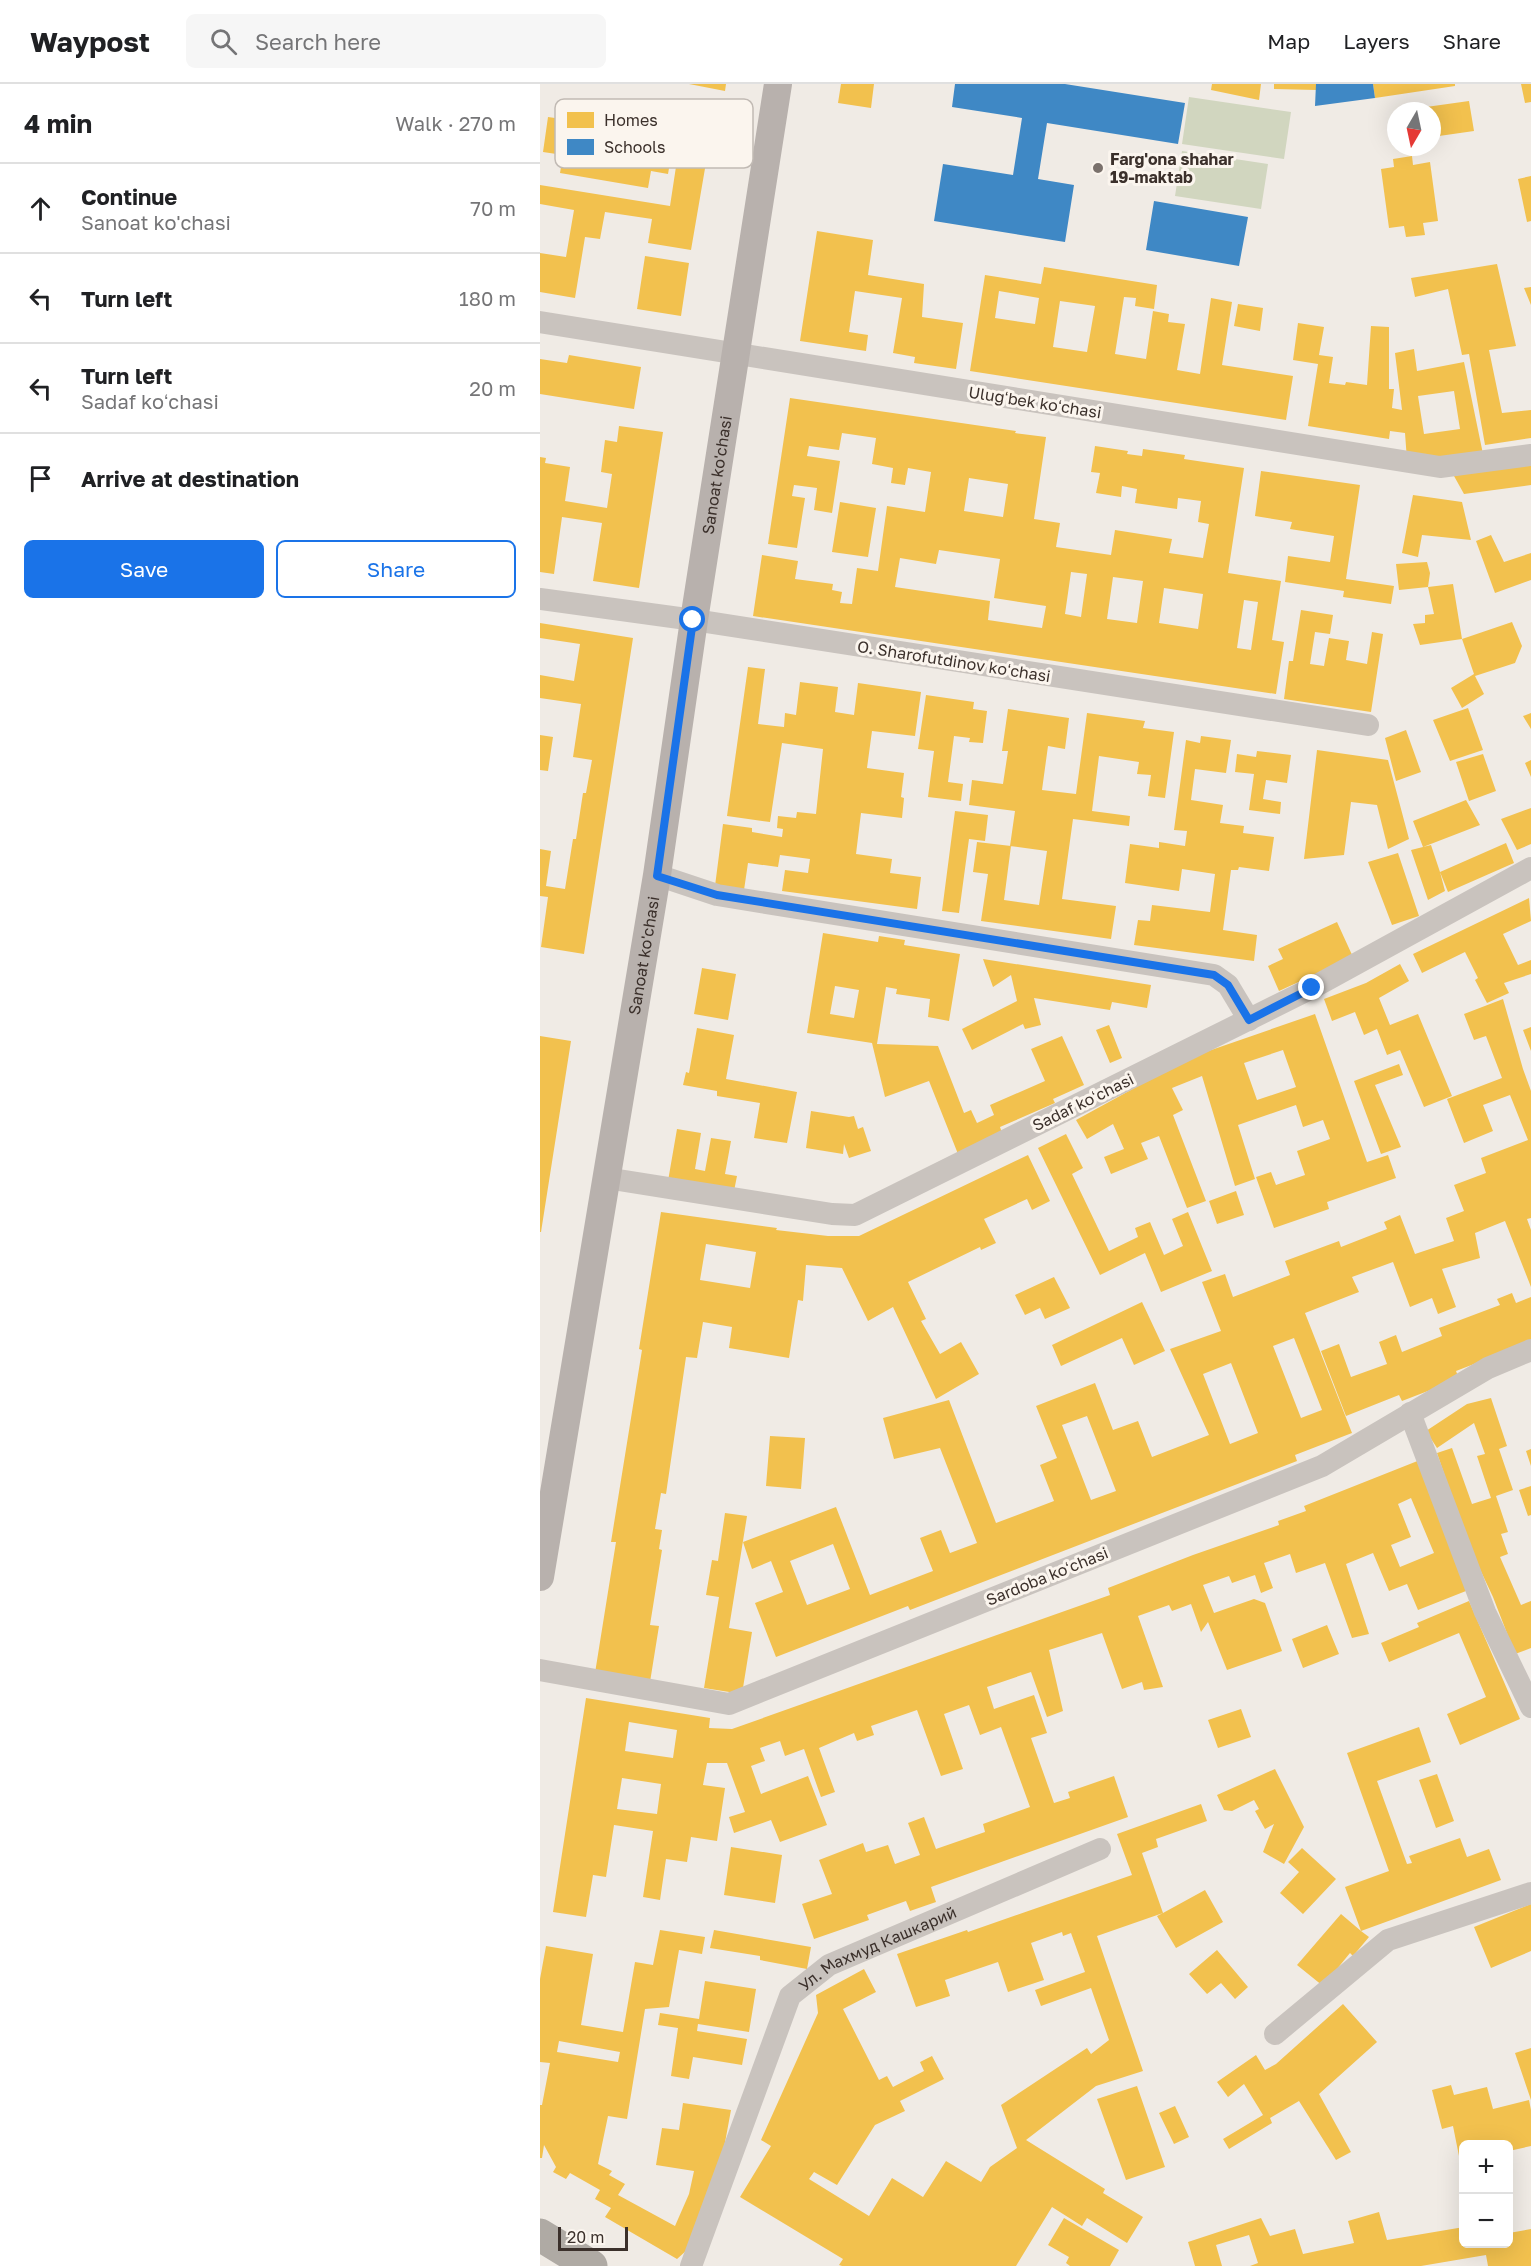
<!DOCTYPE html>
<html lang="en">
<head>
<meta charset="utf-8">
<style>
  :root { --surface:#fff; --page:#f6f6f6; --text:#202124; --muted:#757577; --line:#e0e0e0; --accent:#1a73e8 }
  body { margin:0; font-family:"Golos Text",sans-serif; background:var(--page); color:var(--text) }
  .controls { position:absolute; right:18px; bottom:18px; display:grid; overflow:hidden; border-radius:9px; box-shadow:0 6px 24px #0002 }
  .controls button { width:54px; height:54px; display:grid; place-items:center; padding:0; border:0; border-bottom:2px solid var(--line); background:var(--surface); color:var(--text); font:30px sans-serif }
  .compass { position:absolute; left:847px; top:18px; width:54px; height:54px; border-radius:50%; background:var(--surface); box-shadow:0 6px 24px #0002; rotate:189deg }
  .scale { position:absolute; left:18px; bottom:15px; width:70px; box-sizing:border-box; padding-left:6px; border:3px solid #3b302b; border-top:0; font-size:16px; line-height:21px; white-space:nowrap; color:#3b302b; -webkit-text-stroke:4px #fbf5ee; paint-order:stroke }
  .stop { position:absolute; width:18px; height:18px; margin:-14px; border:4px solid #1a73e8; border-radius:50%; background:#fff }
  .stop.end { background:#1a73e8; border-color:#fff; box-shadow:0 2px 6px #0008 }
  .list { margin:0; padding:0; list-style:none }
  h2 { display:flex; justify-content:space-between; align-items:center; height:78px; margin:0; padding:0 24px; font-size:26px }
  h2 small { font-size:20px; font-weight:400; color:var(--muted) }
  .list li { display:grid; grid-template-columns:39px 1fr auto; gap:18px; align-items:center; box-sizing:border-box; height:90px; padding:0 24px; border-top:2px solid var(--line) }
  .list b { display:block; font-size:22px; white-space:nowrap }
  .list p { margin:0; font-size:20px; white-space:nowrap; color:var(--muted) }
  .list em { font-size:20px; font-style:normal; color:var(--muted) }
  .actions { display:flex; gap:12px; padding:18px 24px }
  .actions a { flex:1; padding:14px 0; border:2px solid var(--accent); border-radius:9px; text-align:center; font-size:21px; color:var(--accent) }
  .actions .main { background:var(--accent); color:#fff }
  .icon { flex:none; width:33px; height:33px; fill:none; stroke:currentColor; stroke-width:2; stroke-linecap:round; stroke-linejoin:round }
  .map { position:relative; flex:none; width:991px; height:2182px; overflow:hidden }
  header { display:flex; align-items:center; gap:36px; box-sizing:border-box; height:84px; padding:0 30px; background:var(--surface); border-bottom:2px solid var(--line) }
  header strong { font-size:28px }
  nav { display:flex; gap:33px; margin-inline-start:auto; font-size:21px }
  .search { width:420px; height:54px; background:var(--page); display:flex; align-items:center; gap:15px; box-sizing:border-box; padding:0 21px; border-radius:9px; color:var(--muted); font-size:22px }
  main { display:flex }
  aside { flex:1; background:var(--surface) }
  .map>svg:first-child { display:block }
</style>
</head>
<body>
<header>
<strong>Waypost</strong>
<div class="search"><svg class="icon" aria-label="search" viewBox="0 0 24 24"><circle cx="10" cy="10" r="6"/><path d="M15 15l6 6"/></svg>Search here</div>
<nav><a>Map</a><a>Layers</a><a>Share</a></nav>
</header>
<main>
<aside>
<h2>4 min<small>Walk · 270 m</small></h2>
<ul class="list">
<li><svg class="icon" aria-label="ahead" viewBox="0 0 24 24"><path d="M12 20V5M6 11l6-6 6 6"/></svg><div><b>Continue</b><p>Sanoat ko'chasi</p></div><em>70 m</em></li>
<li><svg class="icon" aria-label="left" viewBox="0 0 24 24"><path d="M17 20v-9H6M10 6l-5 5 5 5"/></svg><div><b>Turn left</b></div><em>180 m</em></li>
<li><svg class="icon" aria-label="left" viewBox="0 0 24 24"><path d="M17 20v-9H6M10 6l-5 5 5 5"/></svg><div><b>Turn left</b><p>Sadaf koʻchasi</p></div><em>20 m</em></li>
<li><svg class="icon" aria-label="arrive" viewBox="0 0 24 24"><path d="M6 21V4h12l-3 4 3 4H6"/></svg><div><b>Arrive at destination</b></div></li>
</ul>
<div class="actions"><a class="main">Save</a><a>Share</a></div>
</aside>
<div class="map">
<svg width="991" height="2182" viewBox="0 0 991 2182">
  <rect width="100%" height="100%" fill="#f0ebe5"/>
  <path fill="#d1d6bf" d="M649 13 751 28 744 75 642 60Z
    M642 67 728 80 721 125 635 112Z"/>
  <path fill="#f2c14e" fill-rule="evenodd" d="M149 0H186L185 7Z
    M301 0H334L331 24 298 19Z
    M672 0H721L719 16 671 6Z
    M734 0H776V6L734 5Z
    M833 0H915V2L835 14Z
    M981 0H991V18L985 19Z
    M929 17 934 47 892 53V27H880L879 24Z
    M32 20 120 35 117 53 134 55 128 90 111 87 108 104 20 89 23 71 3 68 8 33 29 36Z
    M139 63 168 67 151 166 108 159 112 135 65 128 60 155 45 153 35 214 0 208V169L26 173 34 126 0 120V101L130 122Z
    M872 72 873 81 890 78 898 137 883 139 885 151 866 153 864 142 849 144 841 85 854 83 853 75Z
    M991 92V137L987 138 978 95Z
    M277 147 333 156 328 191 384 200 382 233 423 239 416 285 374 279 375 273 353 269 362 214 315 207 309 248 328 251 326 267 260 257Z
    M105 172 149 179 141 232 97 225Z
    M957 180 976 262 949 266 962 329 991 326V354L945 361 929 270 922 271 908 205 875 213 871 194Z
    M504 183 617 201 614 225 595 222 596 214 584 213 575 270 606 275 613 227 629 230 628 238 645 240 637 286 660 290 671 214 692 218 682 281 753 292 746 336 430 287 445 191 501 200ZM459 207 499 214 495 240 455 234ZM520 217 555 222 547 268 513 263Z
    M991 203V221L984 204Z
    M698 220 723 224 720 247 694 242Z
    M758 239 784 243 779 271 793 273 789 299 805 301 806 298 827 301 831 242 849 243V305H854L852 324 862 326 855 269 874 265 877 287 924 278 943 370 867 376 865 349 850 347 849 355 768 342 778 280 753 276ZM914 307 920 345 884 350 878 312Z
    M29 271 101 283 94 325 0 310V275L27 279Z
    M250 314 476 347 475 349 506 353 494 435 520 439 516 463 571 471 575 446 632 455 629 469 663 474 669 440 658 438 661 417 638 414 637 425 595 419 597 405 582 402 581 413 556 409 560 389 551 388 555 362 588 367 587 370 602 372 603 365 645 371 644 375 704 384 688 489 741 497 732 556 744 558 736 610 213 532 222 471 258 477 255 495 293 500 292 506 302 508 300 519 312 520 317 484 338 487 347 422 385 428 391 388 368 384 365 401 351 399 353 384 332 380 336 354 302 349 299 366 269 362 267 372 300 377 292 429 274 426 277 404 254 401 252 412 265 414 257 464 228 460ZM429 394 468 400 463 433 424 427ZM399 466 460 475 454 514 506 522 502 544 448 536 450 517 355 503 360 474 396 480ZM531 488 547 490 541 533 525 530ZM573 493 603 497 597 539 567 535ZM624 504 663 510 658 545 619 539ZM704 516 718 518 711 566 697 564Z
    M79 342 123 348 99 504 53 497 62 439 22 433 14 490 0 488V373L6 374 5 379 30 383 25 417 67 424 72 390 61 388 65 356 77 358Z
    M991 376V401L924 410 914 392Z
    M721 387 820 401 806 495 854 502 851 520 803 513 804 507 745 498 748 472 790 478 794 452 750 445 752 438 715 432Z
    M873 411 922 418 931 456 882 451 878 473 862 469Z
    M300 418 336 424 328 473 292 468Z
    M951 451 964 478 991 469V496L955 509 936 457Z
    M887 478 890 489 888 503 859 506 856 480Z
    M913 500 922 555 880 561 873 540 885 539V531L894 530 888 503Z
    M761 526 793 531 790 550 775 548 770 580 784 582 789 554 809 557 806 576 827 580 832 548 843 550 831 628 744 615 749 577H753Z
    M972 538 982 562 975 579 935 592 944 610 922 624 911 604 934 590 922 555Z
    M0 539 93 554 44 870 1 863 8 813 0 812V765L11 767 6 802 25 805 33 755H36L43 709H46L52 676 33 673 41 620 0 614V591L34 597 40 560 0 554Z
    M208 583 225 585 218 640 244 643 245 629 256 631 260 598 298 603 295 628 314 631 318 599 381 608 375 652 332 647 327 684 364 689 361 713 364 714 362 734 321 729 316 770 352 775 350 789 381 793 377 825 242 807 245 786 268 789 270 775 240 771 238 783 208 779 204 806 175 802 183 740 212 744V748L242 753 243 745 237 744 238 732 256 734 257 728 276 730 283 665 242 659 230 738 187 732Z
    M386 611 434 618 433 625 447 627 443 659 429 658 430 654 414 652 408 698 423 700 421 717 388 713 394 667 378 665Z
    M928 624 943 666 910 677 893 636Z
    M468 625 529 634 525 665 508 662 502 706 536 710 547 629 605 637 603 644 634 648 625 714 608 712 611 691 597 690 599 678 559 672 552 727 590 732 589 742 533 735 522 815 576 822 571 855 441 837 448 790 433 788 437 758 471 762 464 816 499 821 507 767 470 762 475 727 429 721 432 696 463 700 468 667H462Z
    M991 629V645L983 632Z
    M866 646 881 688 856 697 845 654Z
    M0 651 13 653 8 687 0 686Z
    M661 652 691 656 686 689 655 685 651 716 683 721 680 739 704 742 703 749 734 753 729 787 699 783 698 786H691L683 846 717 851 714 877 594 861 598 836 610 837 612 821 670 828 675 790 642 785 639 807 585 799 590 760 619 764V758L645 762 647 747 634 746 646 656 660 659Z
    M777 666 848 676 869 755 848 765 837 721 811 718 804 771 764 775Z
    M717 667 751 671 747 699 726 696 723 715 741 718 740 730 709 726 714 690 695 688 697 670 716 673Z
    M943 670 956 707 929 717 916 678Z
    M991 676V693L985 679Z
    M926 716 940 741 883 763 891 761 900 788 966 759 974 779 908 808 900 788 905 807 888 816 871 766 883 763 873 737Z
    M991 724V760L977 766 961 735Z
    M415 727 448 731 445 757 429 755 419 829 402 827Z
    M858 769 879 832 852 841 828 778Z
    M989 814 991 837 963 850 978 881 991 876V890L964 899 969 909 947 919 935 896 938 894 925 868 882 889 873 870Z
    M797 838 813 873 739 907 728 882 743 875 738 865Z
    M283 849 338 858 339 852 365 856 364 861 420 870 409 937 388 933 390 915 356 910 357 905 346 903 337 960 398 962 424 1029 431 1026 437 1039 454 1031 450 1021 505 997 491 965 522 952 544 1001 513 1015 515 1019 460 1043 463 1052 418 1070 389 997 345 1013 332 959 267 949ZM295 902 319 906 314 934 290 930Z
    M443 875 611 901 607 924 572 918 570 926 494 914 501 941 485 945 483 940 432 966 422 945 477 917 471 891 453 903Z
    M860 880 869 897 839 914 850 941 878 930 912 1012 884 1023 860 966 847 971 837 945 824 951 815 928 792 937 784 915 826 899Z
    M162 884 196 890 188 936 154 930Z
    M963 915 983 985 991 1007V1134L987 1135 991 1146V1203L965 1137 935 1149 940 1174 902 1185 916 1223 898 1230 892 1214 870 1223 853 1178 812 1193 819 1208 765 1229 812 1349 755 1371 757 1377 370 1526 368 1522 236 1573 215 1519 243 1508 231 1477 212 1485 203 1458 296 1423 330 1511 393 1487 380 1454 401 1446 410 1469 437 1459 400 1364 354 1375 343 1334 409 1316 456 1439 514 1417 500 1381 517 1374 496 1322 555 1299 573 1346 598 1337 612 1373 669 1351 630 1265 681 1247 662 1198 685 1190 693 1213 750 1191 745 1177 799 1157 801 1163 847 1145 844 1138 860 1131 875 1170 914 1157 906 1134 924 1127 914 1101 946 1089 941 1074 988 1056 970 1011 943 1021 953 1047 924 1059 907 1015 962 994 946 952 934 956 924 930ZM754 1254 782 1326 761 1334 733 1262ZM691 1279 718 1349 690 1360 663 1290ZM547 1332 576 1407 551 1416 522 1341ZM293 1460 310 1505 267 1521 250 1477Z
    M775 930 827 1078 848 1071 856 1094 787 1118 789 1125 734 1144 716 1093 731 1088 736 1101 765 1091 757 1067 790 1055 783 1036 763 1043 756 1021 698 1041 715 1095 695 1102 662 992 632 1004 643 1026 633 1031 666 1117 647 1124 619 1052 601 1059 608 1075 571 1090 564 1073 584 1065 573 1040 547 1055 536 1036 651 973ZM743 966 756 1003 717 1016 704 979Z
    M569 941 582 974 570 979 556 946Z
    M991 943V967L983 946Z
    M157 944 194 951 186 995 257 1008 247 1059 214 1054 220 1019 177 1012V1007L143 1001 146 988 149 989Z
    M0 952 31 957 1 1148H0Z
    M859 980 863 991 835 1001 861 1063 841 1070 814 997Z
    M271 1027 309 1033 314 1032 318 1045 323 1043 331 1067 309 1074 304 1060 303 1070 266 1064Z
    M137 1045 161 1049 155 1085 165 1087 171 1054 191 1057 185 1090 197 1092 193 1112 128 1097Z
    M526 1050 543 1084 532 1090 569 1167 598 1153 595 1144 610 1138 624 1171 643 1162 632 1135 648 1128 672 1187 621 1208 605 1169 560 1191 498 1064Z
    M488 1071 510 1117 492 1126 487 1115 444 1135 456 1159 441 1166 440 1163 368 1198 386 1235 381 1237 400 1270 421 1258 439 1290 396 1315 353 1223 328 1237 302 1184 266 1181 263 1217 258 1216 249 1274 189 1264 192 1243 163 1238 157 1274 146 1273 126 1410 121 1409 115 1445 122 1446 119 1465 122 1466 110 1541 119 1542 110 1598 55 1589 76 1458H71L102 1266 99 1265 121 1128 237 1144 236 1146 288 1152H319ZM166 1160 216 1168 210 1204 160 1196Z
    M696 1107 704 1131 677 1140 669 1117Z
    M514 1193 530 1224 505 1235 500 1224 485 1231 475 1211Z
    M972 1209 976 1219 991 1213V1258L916 1287 919 1295 862 1317 859 1311 806 1332 781 1267 799 1260 811 1293 847 1280 839 1258 856 1251 862 1268 902 1252 899 1244 960 1221 957 1215Z
    M602 1218 625 1267 594 1281 582 1254 521 1282 512 1261Z
    M951 1314 967 1362 959 1365 973 1406 956 1412 968 1448 961 1450 968 1470 960 1473 981 1521 991 1517V1564L975 1570 953 1513 928 1460 897 1369 912 1364 932 1420 951 1414 937 1372 945 1370 934 1339 897 1364 886 1347 927 1320Z
    M230 1352 265 1354 261 1405 226 1402Z
    M991 1365V1382L986 1367Z
    M880 1376 931 1505 878 1526 867 1500 849 1507 833 1469 806 1480 829 1550 812 1554 785 1479 756 1489 750 1470 724 1479 733 1504 721 1509 715 1491 692 1499 689 1492 663 1501 674 1529 714 1515 725 1519 742 1567 687 1586 668 1538 661 1548 651 1520 632 1527 629 1521 598 1532 623 1603 604 1606 602 1598 582 1605 562 1549 509 1566 523 1627 507 1633 491 1588 447 1603 454 1625 494 1611 507 1649 491 1654 514 1719 530 1714 528 1708 574 1692 588 1733 391 1803 396 1818 370 1827 366 1817 327 1831 329 1836 274 1855 262 1820 292 1810 279 1776 323 1759 326 1768 348 1761 355 1780 380 1771 368 1739 384 1733 396 1765 445 1748 443 1740 490 1723 461 1643 440 1651 429 1621 404 1630 423 1685 401 1692 377 1626 331 1642 334 1651 317 1657 314 1649 279 1664 295 1708 281 1713 264 1665 245 1672 240 1657 220 1664 225 1677 211 1682 221 1710 268 1692 287 1741 240 1758 231 1736 194 1749 189 1733 205 1728 187 1679H167L163 1701 185 1704 177 1757 151 1753 147 1778 126 1775 120 1816 103 1813 113 1747 74 1741 66 1793 53 1791 46 1833 13 1828 46 1614 170 1634 169 1644 192 1645 570 1511 568 1504 653 1471 739 1441 738 1437 766 1427 764 1422ZM871 1414 894 1469 860 1483 851 1461 871 1453 858 1420ZM89 1638 137 1646 133 1674 85 1667ZM82 1694 121 1700 117 1730 77 1725Z
    M991 1402V1431L988 1432 979 1406Z
    M185 1429 207 1432 189 1544 212 1548 202 1610 164 1604 179 1513 166 1511 172 1476 178 1477Z
    M929 1517 980 1635 920 1661 907 1630 946 1613 919 1549 849 1578 841 1559 879 1543 877 1539Z
    M787 1541 799 1570 763 1584 752 1555Z
    M701 1625 711 1653 678 1664 668 1636Z
    M879 1643 891 1678 837 1697 867 1780 872 1779 869 1772 920 1754 927 1773 949 1765 961 1796 821 1847 829 1853 813 1872 810 1869 783 1902 757 1881 801 1830 821 1847 805 1803 849 1787 807 1669Z
    M735 1685 764 1743 744 1780 723 1768 734 1740 725 1745 715 1727 719 1725 714 1716 692 1727 684 1726 677 1711Z
    M897 1690 914 1737 896 1744 879 1696Z
    M661 1720 667 1737 616 1755 618 1763 602 1769 623 1829 665 1806 683 1838 636 1864 617 1832 623 1829 557 1852 603 1987 556 2002 486 2056 565 2105 563 2109 603 2133 587 2159 547 2134 542 2142 512 2123 476 2182H302L299 2181 303 2175 200 2113 231 2062 221 2056 278 1929 276 1911 324 1885 336 1908 303 1925 339 1996 347 1992 353 2003 384 1987 380 1978 392 1972 404 1995 360 2017 365 2027 335 2041 297 2101 274 2088 269 2095 329 2132 352 2094 383 2113 406 2077 441 2098 450 2083 477 2064 461 2021 547 1964 551 1970 569 1956 551 1904 501 1922 495 1906 545 1888 531 1849 523 1852 522 1848 491 1859 504 1896 468 1908 458 1878 405 1896 410 1912 376 1923 357 1870 427 1846 428 1848 592 1791 577 1750Z
    M191 1763 242 1771 235 1819 184 1811Z
    M762 1764 796 1795 763 1830 740 1809 759 1788 748 1778Z
    M991 1820V1867L951 1884 934 1843Z
    M120 1846 165 1853 162 1870 139 1866 129 1923 105 1925 87 2035 68 2032 58 2080 72 2087 69 2091 85 2100 78 2111 135 2142 149 2110 154 2087 116 2081 122 2044 139 2046 143 2019 191 2026 179 2091 147 2166 137 2175 65 2133 71 2124 55 2115 60 2106 30 2089 26 2095 13 2088 16 2083 4 2061 2 2074H0V2021H2L10 1979 0 1978V1895L6 1862 53 1870 41 1941 83 1948 95 1878 113 1881ZM19 1957 80 1968 78 1978 17 1968Z
    M174 1846 271 1863 267 1885 220 1876V1872L170 1864Z
    M677 1866 708 1903 695 1915 681 1899 667 1910 649 1890Z
    M165 1897 216 1905 209 1948 158 1940 157 1947 207 1955 202 1981 153 1973 149 1995 131 1992 138 1944 118 1941 120 1929 159 1935Z
    M803 1920 837 1958 779 2010 811 2068 796 2076 759 2017 730 2034 732 2039 689 2065 683 2055 723 2031 704 2000 688 2013 677 1998 716 1971 725 1986 736 1980Z
    M991 1964V2016L975 1969Z
    M911 2001 914 2011 947 2003 953 2025 989 2016 991 2026V2062L969 2067 968 2060H924L923 2092 913 2042 902 2045 892 2006Z
    M597 2002 625 2083 586 2096 557 2015Z
    M635 2022 649 2053 634 2060 619 2029Z
    M839 2128 847 2156 924 2143V2160H969V2149L991 2145V2182H948L946 2171 881 2182H710L718 2179 709 2151 676 2161 682 2182H655L648 2158 721 2134 730 2152 755 2145 763 2170 814 2159 808 2137Z
    M524 2134 579 2166 570 2182H530L526 2179 529 2173 508 2161Z"/>
  <path fill="#3f88c5" d="M415 0H525L645 19 638 60 507 39 498 95 534 101 525 158 394 137 403 80 473 91 482 34 412 23Z
    M776 0H833L835 14 775 22Z
    M614 117 708 133 699 182 606 166Z"/>
  <g fill="none" stroke-linecap="round" stroke-linejoin="round">
    <g stroke="#c9c3be" stroke-width="22">
      <path d="M0 238 900 383 991 371"/>
      <path d="M0 515 154 536 828 641"/>
      <path d="M117 791 177 811 674 891 688 901 709 936"/>
      <path d="M66 1094 292 1130 315 1131 772 904 991 784"/>
      <path d="M870 1329 945 1528 991 1623"/>
      <path d="M0 1586 189 1620 782 1382 948 1284 991 1266"/>
      <path d="M735 1950 848 1856 991 1809"/>
      <path id="s1" d="M151 2182 250 1912 289 1881 560 1765"/>
    </g>
    <path stroke="#b8b1ad" stroke-width="28" id="s2" d="M0 1493 117 791 154 536 238 0"/>
    <path stroke="#afaaa4" stroke-width="33" d="M0 2151 51 2182"/>
  </g>
  <g fill="none" stroke-linecap="round" stroke-linejoin="round">
    <path stroke="#1a73e8" stroke-width="8" d="M153 536 117 792 177 811 674 891 688 901 709 936 772 904"/>
  </g>
  <circle fill="#7a716c" stroke="#fbf5ee" stroke-width="2" cx="558" cy="84" r="6"/>
  <g text-anchor="middle" dominant-baseline="central" stroke-width="6" stroke-linejoin="round" paint-order="stroke">
    <g font-size="16" font-weight="bold" fill="#3b302b" stroke="#fbf5ee" text-anchor="start">
      <text x="570" y="75">Farg'ona shahar<tspan x="570" dy="18">19-maktab</tspan></text>
    </g>
    <g font-size="16" fill="#3b302b" stroke="#fbf5ee">
      <text transform="translate(495 318) rotate(9)">Ulugʻbek koʻchasi</text>
      <text stroke="none"><textPath href="#s2" startOffset="1116">Sanoat ko'chasi</textPath></text>
      <text transform="translate(414 577) rotate(9)">O. Sharofutdinov koʻchasi</text>
      <text stroke="none"><textPath href="#s2" startOffset="630">Sanoat ko'chasi</textPath></text>
      <text transform="translate(543 1018) rotate(-26)">Sadaf koʻchasi</text>
      <text transform="translate(507 1492) rotate(-22)">Sardoba koʻchasi</text>
      <text stroke="none"><textPath href="#s1" startOffset="388">Ул. Махмуд Кашкарий</textPath></text>
    </g>
  </g>
  <rect x="15" y="15" width="198" height="69" rx="9" fill="#fbf5ee" stroke="#c1bab4" stroke-width="1.5"/>
  <rect x="27" y="28" width="27" height="16" fill="#f2c14e"/>
  <rect x="27" y="55" width="27" height="16" fill="#3f88c5"/>
  <g font-size="16" fill="#3b302b">
    <text x="64" y="42">Homes</text>
    <text x="64" y="69">Schools</text>
  </g>
</svg>
<div class="controls">
<button>+</button>
<button>−</button>
</div>
<svg class="compass" viewBox="-18 -18 36 36"><path d="M0-13l5 13h-10z" fill="#e53935"/><path d="M0 13l5-13h-10z" fill="#757577"/></svg>
<div class="scale">20 m</div>
<div class="stop" style="left:153px;top:536px"></div>
<div class="stop end" style="left:772px;top:904px"></div>
</div>
</main>
</body>
</html>
